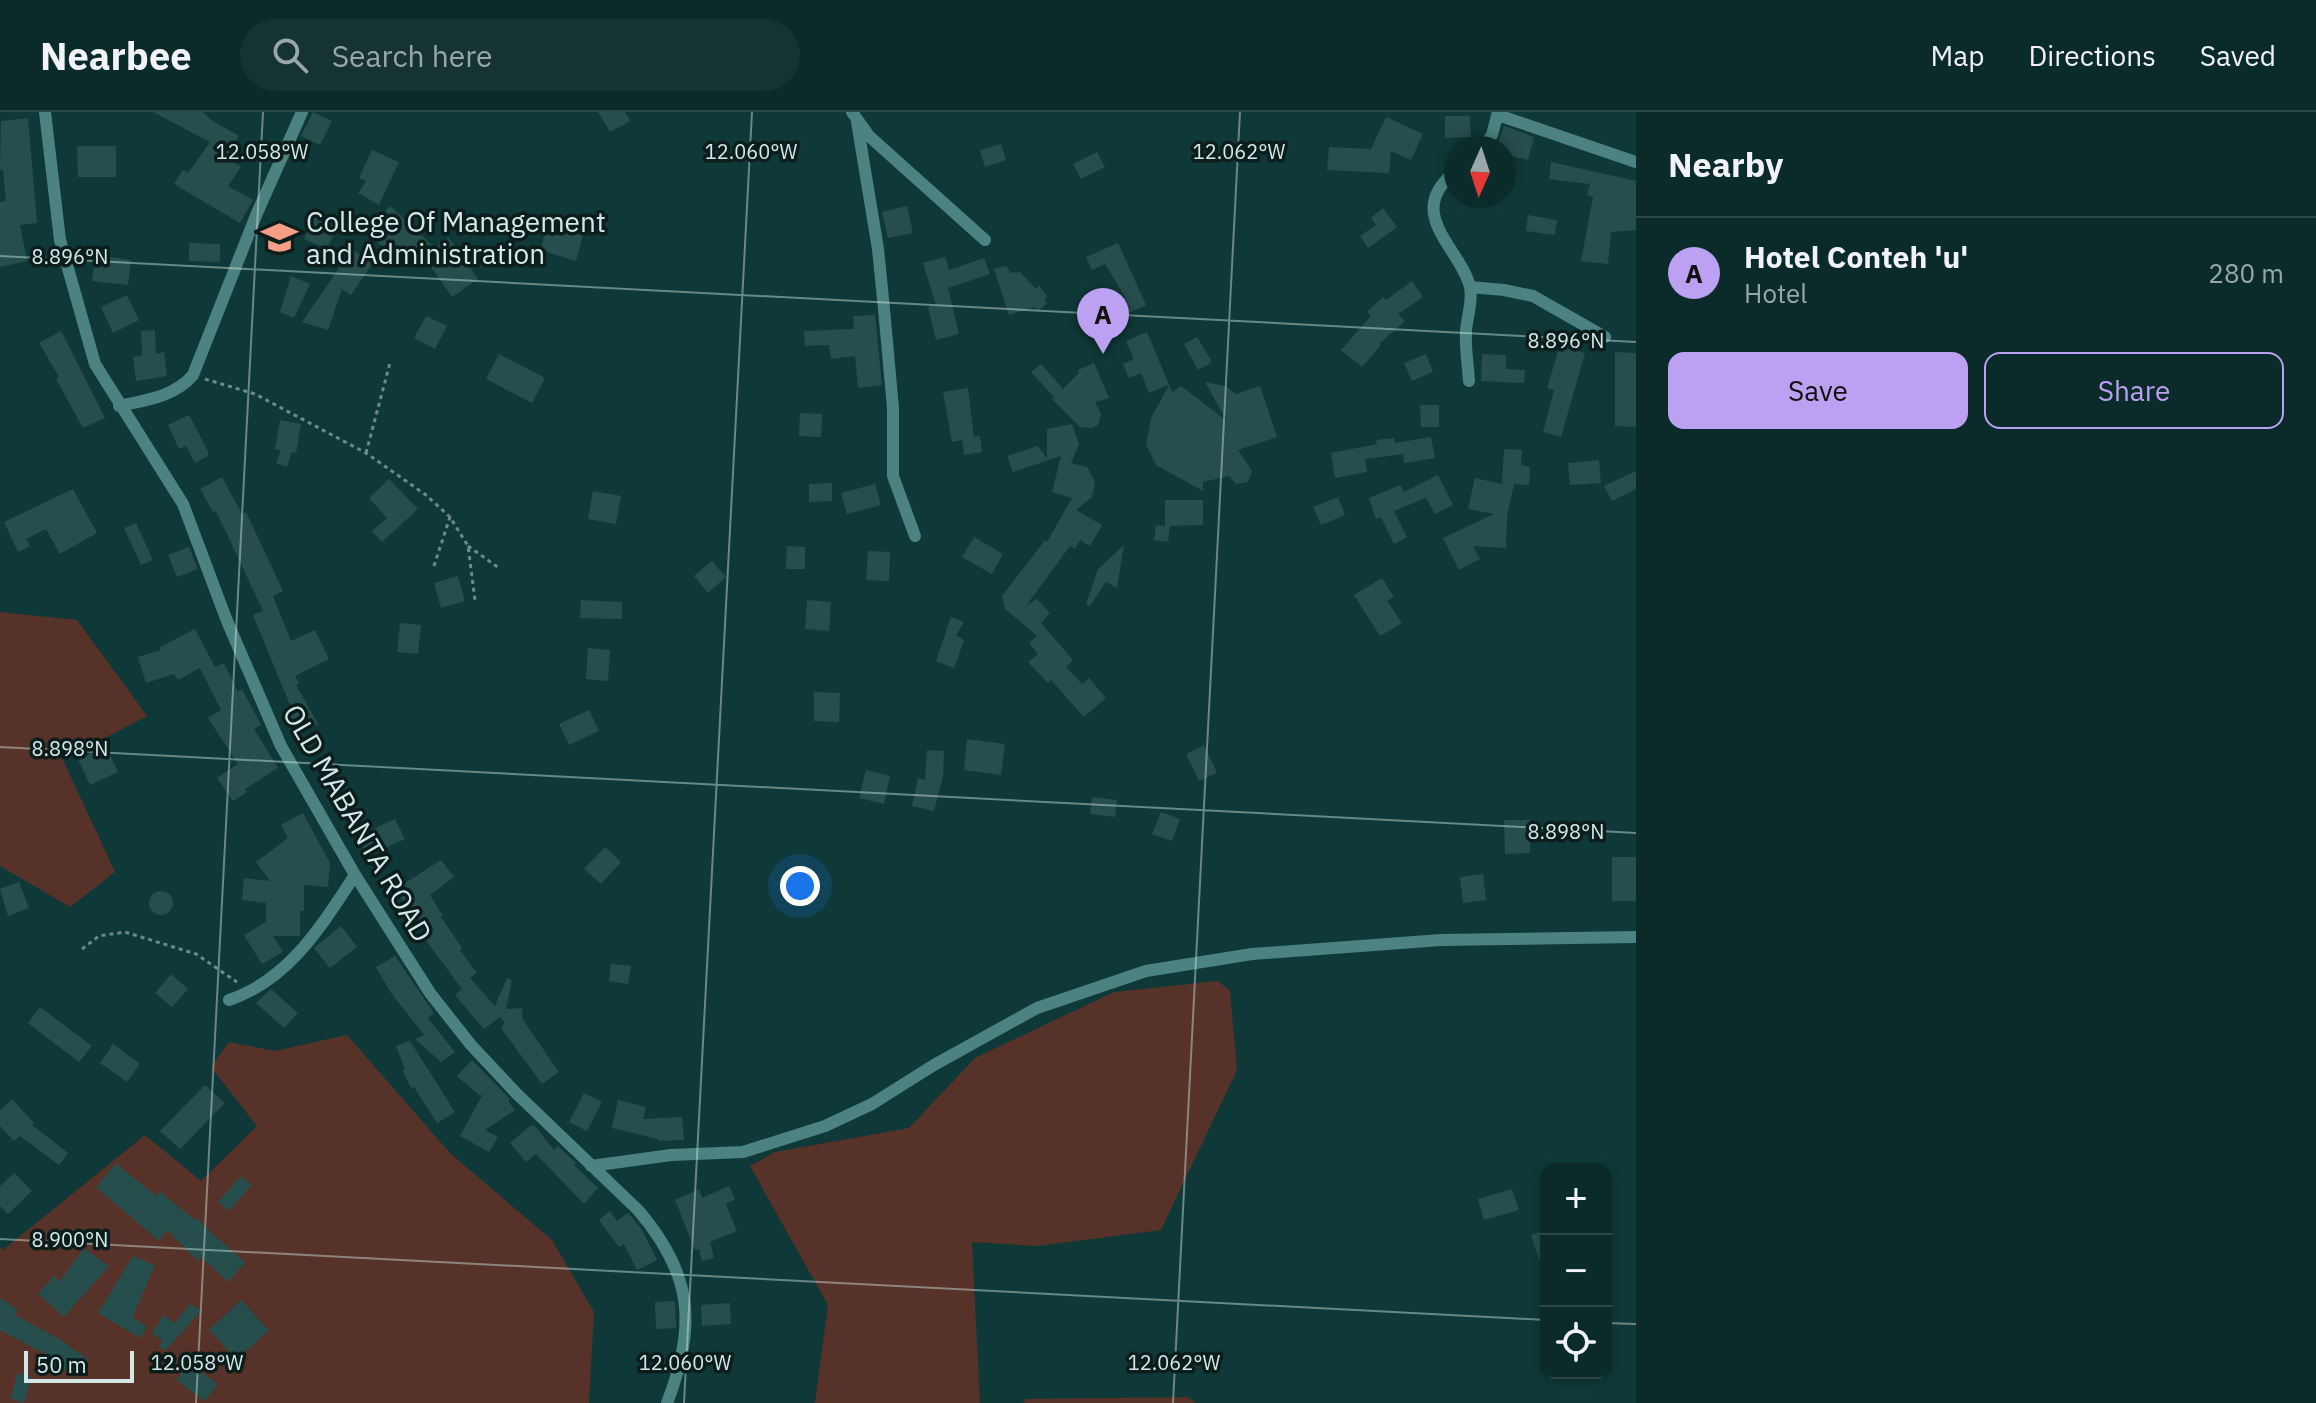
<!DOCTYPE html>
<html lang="en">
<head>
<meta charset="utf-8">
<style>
  :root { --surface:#0b2b2a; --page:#143332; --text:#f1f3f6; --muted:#9aa7a8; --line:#2b4747; --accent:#bca0f2 }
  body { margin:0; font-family:"IBM Plex Sans",sans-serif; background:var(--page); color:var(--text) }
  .controls { position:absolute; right:24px; bottom:24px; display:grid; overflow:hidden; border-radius:16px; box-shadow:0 4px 12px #0003 }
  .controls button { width:72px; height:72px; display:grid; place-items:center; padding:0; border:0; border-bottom:2px solid var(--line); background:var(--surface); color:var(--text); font:40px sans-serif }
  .compass { position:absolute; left:1444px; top:24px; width:72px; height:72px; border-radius:50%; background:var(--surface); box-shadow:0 4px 12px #0003; rotate:183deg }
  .scale { position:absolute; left:24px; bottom:20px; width:110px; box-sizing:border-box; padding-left:8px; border:4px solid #d3e8e7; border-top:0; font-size:22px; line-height:28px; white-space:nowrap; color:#d3e8e7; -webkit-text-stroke:6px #0c1d1c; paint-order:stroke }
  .you { position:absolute; left:800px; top:774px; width:28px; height:28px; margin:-20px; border:6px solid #fff; border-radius:50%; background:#1a73e8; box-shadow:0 0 0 12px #1a73e833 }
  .badge { display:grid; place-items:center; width:52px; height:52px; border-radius:50%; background:var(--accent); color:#111; font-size:26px; font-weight:700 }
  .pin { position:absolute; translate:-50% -66px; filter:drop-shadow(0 2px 4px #0008) }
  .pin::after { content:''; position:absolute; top:42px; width:28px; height:24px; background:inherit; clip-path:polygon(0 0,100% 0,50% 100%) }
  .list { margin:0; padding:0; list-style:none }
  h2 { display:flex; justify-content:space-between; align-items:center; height:104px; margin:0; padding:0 32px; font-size:34px }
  h2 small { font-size:26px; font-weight:400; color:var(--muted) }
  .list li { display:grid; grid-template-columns:52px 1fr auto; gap:24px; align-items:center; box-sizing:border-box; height:112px; padding:0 32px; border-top:2px solid var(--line) }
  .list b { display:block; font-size:30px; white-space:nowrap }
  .list p { margin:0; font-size:26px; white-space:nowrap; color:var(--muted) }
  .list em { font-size:26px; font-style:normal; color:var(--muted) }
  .actions { display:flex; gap:16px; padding:24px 32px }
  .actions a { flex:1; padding:18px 0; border:2px solid var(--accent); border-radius:16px; text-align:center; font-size:28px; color:var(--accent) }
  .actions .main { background:var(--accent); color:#111 }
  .icon { flex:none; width:44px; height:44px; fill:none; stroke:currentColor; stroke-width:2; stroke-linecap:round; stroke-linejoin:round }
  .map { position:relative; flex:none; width:1636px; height:1291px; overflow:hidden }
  header { display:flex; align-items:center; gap:48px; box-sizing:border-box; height:112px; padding:0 40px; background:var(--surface); border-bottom:2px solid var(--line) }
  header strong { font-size:38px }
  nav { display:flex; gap:44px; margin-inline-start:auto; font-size:28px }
  .search { width:560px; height:72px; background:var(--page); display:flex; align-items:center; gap:20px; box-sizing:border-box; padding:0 28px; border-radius:44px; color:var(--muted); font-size:30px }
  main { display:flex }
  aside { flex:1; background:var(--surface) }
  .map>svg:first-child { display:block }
</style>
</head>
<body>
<header>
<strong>Nearbee</strong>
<div class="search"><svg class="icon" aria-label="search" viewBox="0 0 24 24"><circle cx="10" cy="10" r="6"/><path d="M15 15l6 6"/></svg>Search here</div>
<nav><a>Map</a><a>Directions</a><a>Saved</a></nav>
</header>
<main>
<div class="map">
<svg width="1636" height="1291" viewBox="0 0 1636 1291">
  <rect width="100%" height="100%" fill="#0f3938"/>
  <path fill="#573228" d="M0 500 77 508 147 604 63 648 115 760 70 795 0 754Z
    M1218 869 1230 879 1237 958 1161 1118 1038 1134 972 1130 980 1291H815L828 1193 750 1054 775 1040 909 1016 975 946 1114 880Z
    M347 923 450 1041 552 1128 594 1200 589 1291H0V1135L3 1138 145 1023 201 1069 257 1014 211 955 229 930 275 939Z
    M1187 1285 1197 1291H1023L1026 1287Z"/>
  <path fill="#264e4d" d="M153 0H203L211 8 239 24 226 45 241 55 228 74 253 88 240 111 174 72 183 58 188 61 210 30Z
    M313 0 332 9 320 33 301 24Z
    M598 0H625L630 9 610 20Z
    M1445 4H1470L1471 25 1445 26Z
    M1386 5 1423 22 1411 48 1391 39 1389 61 1327 58 1329 35 1371 37Z
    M28 6 37 111 20 113 27 149 0 155V90L6 89 3 58H0L1 9Z
    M1504 14 1534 25 1528 48 1504 42V36H1496Z
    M1001 32 1006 48 985 55 980 38Z
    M77 34H116V65H78Z
    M372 38 399 50 379 93 358 81 366 69 359 66Z
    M1097 40 1105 55 1081 67 1073 52Z
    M1551 50 1636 69V118L1611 120 1608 152 1581 149 1593 85 1587 83 1590 72 1549 67Z
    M390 94 435 136 449 126 478 167 452 185 422 142 407 156 366 120Z
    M907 94 913 121 888 126 882 100Z
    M1383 96 1397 115 1368 136 1360 124 1376 113 1371 106Z
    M317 100 339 111 327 137 304 127Z
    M1528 103 1557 108 1555 123 1526 119Z
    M548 112 583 123 576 149 540 138Z
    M189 131 220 132V150L189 149Z
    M1118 131 1146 193 1129 201 1130 203 1123 206 1124 212 1114 217 1104 196 1125 185 1105 152 1092 158 1086 145Z
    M352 137 373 151 351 183 342 177 328 218 302 210Z
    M95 143 131 148 128 173 92 169Z
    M945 145 949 158 984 146 990 162 948 176 959 222 936 228 928 195 936 193 923 151Z
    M1006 154 1011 161 1020 160 1036 177 1039 174 1047 184 1044 187 1047 191 1038 199 1035 195 1009 203 994 157Z
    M291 164 310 172 294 206 280 200Z
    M1412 169 1423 185 1398 202 1405 209 1379 232 1381 233 1362 255 1341 238 1371 204 1367 200 1383 185 1386 188Z
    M127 183 139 208 113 221 101 195Z
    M875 203 882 273 858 276 855 244 831 247 829 233 805 234 804 219 854 217 853 204Z
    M426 204 447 214 435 237 414 226Z
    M155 218 156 242 164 240 167 264 136 269 133 245 142 244 141 219Z
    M61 219 105 306 83 316 56 267 59 265 39 231Z
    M1147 220 1172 280 1181 274 1227 309 1205 270 1225 274 1236 282 1260 274 1277 325 1238 338 1252 359 1248 370 1236 372 1229 364 1203 370V379L1156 353 1146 332 1151 306 1169 273 1149 281 1141 261 1129 266 1123 252 1134 247 1126 229Z
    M1197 225 1212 250 1198 258 1184 232Z
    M1560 233 1585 241 1561 325 1543 320 1554 278 1547 276Z
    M1615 240 1636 241V315L1615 314Z
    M499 242 545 266 532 291 486 267Z
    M1426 242 1433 260 1412 269 1404 251Z
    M1482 242 1506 243V257L1525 258 1524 271 1481 269Z
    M1094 251 1109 286 1095 290 1101 302 1098 313 1092 316 1080 315 1052 287 1054 285 1031 260 1041 252 1063 277 1079 261 1078 258Z
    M968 276 974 325 980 324 982 340 964 343 962 328 952 330 943 280Z
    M1420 293H1439V315H1421Z
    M800 301 822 302 821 325 799 324Z
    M189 303 208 339V344L195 351 186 334 179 337 168 313Z
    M280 308 301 312 296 341 292 340 287 355 276 351 281 338 275 337Z
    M1072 312 1079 332 1071 351 1087 355 1095 370 1092 385 1076 398 1102 413 1090 434 1080 428 1075 437 1070 434 1026 494 1037 487 1050 501 1041 511 1073 548 1066 555 1082 572 1089 566 1106 586 1084 605 1051 568 1048 571 1028 550 1038 542 1029 531 1037 524 1005 497 1002 484 1045 428 1047 430 1072 386 1052 380 1061 344 1013 360 1007 344 1038 334 1047 347V317Z
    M1431 325 1435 346 1404 351 1403 342 1365 347 1367 360 1335 366 1331 341 1377 332 1376 328 1394 326 1395 331Z
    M1504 337 1522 338 1521 353 1530 355 1529 373 1514 372 1507 404 1506 436 1473 434 1480 447 1459 458 1443 426 1494 402 1468 397 1475 366 1502 372Z
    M1599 348 1601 371 1570 373 1568 351Z
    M1636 359V377L1612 389 1604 374Z
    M1438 363 1453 393 1435 402 1426 386 1394 399 1407 425 1394 432 1381 405 1376 407 1369 386 1400 373 1404 380Z
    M222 365 242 402 246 400 283 479 273 484 291 529 315 518 329 547 295 564 299 572 296 573 318 612 298 623 287 601 292 598 253 503 263 499 216 399 213 400 200 377Z
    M389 367 418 397 382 430 372 419 387 406 369 386Z
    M832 371V389L809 390V372Z
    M875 372 881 393 847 402 841 381Z
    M73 377 97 421 60 442 46 417 26 427 30 434 18 440 4 410Z
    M593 379 621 384 616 412 588 407Z
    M1338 385 1345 403 1321 413 1313 395Z
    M1165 388H1203V413L1166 414H1170L1168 430 1154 428 1156 413 1165 414Z
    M136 411 153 448 141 453 124 416Z
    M974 425 1003 442 992 462 962 445Z
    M1124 433 1117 476 1106 470 1090 494 1086 492 1098 457Z
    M787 434 805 435V457H786Z
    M189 435 198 457 177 465 168 443Z
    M868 439 890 440 889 469 866 468Z
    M712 449 726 465 708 481 694 464Z
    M458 464 465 489 441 496 434 471Z
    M1382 466 1394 485 1387 489 1402 511 1380 524 1354 483Z
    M581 488 622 490V507L580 506Z
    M807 488 831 490 829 519 805 517Z
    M951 505 964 510 956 523 964 528 954 556 936 549Z
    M400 511 421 513 418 542 397 540Z
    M195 517 215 555 224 551 238 580 242 577 261 613 254 617 278 656 245 677 247 680 233 689 217 666 238 652 208 606 221 598 200 556 178 568 174 562 146 571 138 545 161 538 160 535Z
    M588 536 610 538 608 569 586 567Z
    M814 580 840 581 839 610 814 609Z
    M589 598 599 619 569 633 559 612Z
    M967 627 1005 632 1001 663 964 658Z
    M1204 633 1217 661 1199 669 1186 642Z
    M106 634 118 660 90 673 78 647Z
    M927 638 944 639 943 664 934 699 912 694 918 666 925 668Z
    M866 658 890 664 884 692 859 686Z
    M1092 685 1117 688 1115 705 1090 702Z
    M1161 700 1180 707 1172 729 1152 722Z
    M303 701 330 751 328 775 304 773V799H300V824H273L283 840 262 852 244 823 266 810V791L242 788 244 766 270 769 256 750 288 726 281 713Z
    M395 707 405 727 367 744 358 724Z
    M1504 708H1530V741L1505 742Z
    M605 735 621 750 601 772 584 757Z
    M1612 745H1636V789H1612Z
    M441 748 454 765 430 783 443 804 441 805 462 836 460 838 477 861 470 866 495 894 507 866 512 868 506 897 522 896 523 908 559 960 542 972 501 916 505 911 500 905 484 917 455 883 462 877 422 823 426 820 411 796 408 798 396 777Z
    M1483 762 1486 788 1463 791 1460 765Z
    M19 770 29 796 8 804 0 777Z
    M149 791a12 12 0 1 1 24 0a12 12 0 1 1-24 0Z
    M341 814 357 835 330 856 314 836Z
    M395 844 434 901 428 906 455 940 441 950 415 927 424 923 391 881 376 855Z
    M611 852 631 854 628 872 609 869Z
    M171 862 188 877 172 895 155 881Z
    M271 877 298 901 284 916 256 891Z
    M40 895 92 934 79 950 28 911Z
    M410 929 455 1000 437 1011 414 975 411 976 402 958 405 957 396 934Z
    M113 932 140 952 127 970 100 951Z
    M472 948 510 987 508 989 515 998 485 1018 498 1025 489 1040 460 1024 483 982 480 984 457 964Z
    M205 973 225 991 180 1037 160 1019Z
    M584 981 602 990 587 1019 569 1010Z
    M12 987 34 1011 32 1013 68 1041 59 1053 20 1024 14 1029 0 1014V998Z
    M618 988 646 995 643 1007 682 1005 684 1028 659 1029 658 1027 612 1016Z
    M530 1014H535L554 1038 558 1034 576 1051 574 1053 598 1076 584 1092 536 1042 526 1050 510 1031Z
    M116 1051 156 1084 159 1079 194 1107 196 1106 245 1151 228 1170 201 1145 198 1149 167 1118 159 1129 96 1075Z
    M14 1061 32 1079 8 1102 0 1094V1074Z
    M241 1064 252 1073 229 1099 218 1090Z
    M729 1074 735 1087 726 1092 737 1119 710 1130 714 1146 702 1149 699 1137 695 1138 675 1088 699 1077 702 1086Z
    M1512 1077 1519 1098 1484 1108 1478 1087Z
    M610 1099 617 1109 628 1101 631 1104 642 1118 657 1148 637 1158 624 1132 619 1135 599 1108Z
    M1546 1118V1162H1544L1531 1123Z
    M84 1136 109 1154 64 1205 38 1182 54 1164 60 1169Z
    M133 1144 155 1153 133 1205 147 1215 140 1226 98 1201Z
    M0 1186 18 1198 15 1203 61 1228 89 1248 75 1266 54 1251 56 1248 0 1218Z
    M241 1188 269 1218 237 1248 209 1218Z
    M675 1189 676 1216 656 1217 655 1190Z
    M190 1191 201 1199 165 1239 159 1234 163 1229 152 1221 163 1203 175 1211Z
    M730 1191 731 1212 702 1214 701 1193Z
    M189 1251 218 1272 205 1289 176 1268Z
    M18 1261 32 1265 24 1291 10 1286Z"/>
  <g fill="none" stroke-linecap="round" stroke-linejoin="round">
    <path stroke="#6b8b8a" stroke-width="3" stroke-dasharray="4 4" stroke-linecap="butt" d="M205 267 255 282 366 341 426 383 450 405 468 434 475 488
      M366 341 390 251
      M468 434 499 456
      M434 454 450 405
      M82 837 99 824 125 820 196 842 237 870"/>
    <path stroke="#4c8380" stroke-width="12" d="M45 0 60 128 95 252 183 392 227 509 281 634 355 763 430 881 471 933 517 982 638 1098C693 1162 697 1214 667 1291
      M852 0 869 24 985 128
      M1498 3 1636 50
      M857 10 878 137 884 197 893 296V364L915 424
      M1483 36 1492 23 1498 0
      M1456 59C1402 101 1461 136 1470 175 1473 190 1467 204 1466 219 1465 236 1468 253 1469 269
      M1470 175 1504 178 1533 184 1605 225
      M119 294C147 288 174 285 193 263L257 101 302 0
      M229 888C289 868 322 813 355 763
      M591 1054 671 1043 743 1040 825 1014 872 992 934 953 1037 896 1146 859 1252 842 1441 828 1636 825"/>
  </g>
  <path fill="none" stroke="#d3e8e7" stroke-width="2" stroke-opacity="0.45" d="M0 144 1636 230M0 635 1636 721M0 1127 1546 1208M1606 1211 1636 1212M196 1291 263 0M684 1291 752 0M1173 1291 1240 0"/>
  <defs>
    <symbol id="university-bare" viewBox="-9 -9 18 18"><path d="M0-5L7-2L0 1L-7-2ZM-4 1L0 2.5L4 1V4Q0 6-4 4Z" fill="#f49e86" stroke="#0c1d1c" stroke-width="2.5" paint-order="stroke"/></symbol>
  </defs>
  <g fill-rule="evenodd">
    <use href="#university-bare" x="254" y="100" width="51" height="51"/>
  </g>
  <g text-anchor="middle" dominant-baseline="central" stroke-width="7" stroke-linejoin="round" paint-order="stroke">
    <g font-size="28" fill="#d3e8e7" stroke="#0c1d1c" text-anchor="start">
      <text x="306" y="109">College Of Management<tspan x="306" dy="32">and Administration</tspan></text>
    </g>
    <g font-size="28" fill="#d3e8e7" stroke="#0c1d1c">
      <text transform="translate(358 711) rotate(60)">OLD MABANTA ROAD</text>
    </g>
  </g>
  <g font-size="20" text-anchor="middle" fill="#d3e8e7" stroke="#0c1d1c" stroke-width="7" stroke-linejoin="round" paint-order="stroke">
    <text x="262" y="47">12.058°W</text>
    <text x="751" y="47">12.060°W</text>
    <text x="1239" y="47">12.062°W</text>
    <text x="70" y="152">8.896°N</text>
    <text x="1566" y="236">8.896°N</text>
    <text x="70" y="644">8.898°N</text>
    <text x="1566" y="727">8.898°N</text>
    <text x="70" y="1135">8.900°N</text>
    <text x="197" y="1258">12.058°W</text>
    <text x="685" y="1258">12.060°W</text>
    <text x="1174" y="1258">12.062°W</text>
  </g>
</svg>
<div class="controls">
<button>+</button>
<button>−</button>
<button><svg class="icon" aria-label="locate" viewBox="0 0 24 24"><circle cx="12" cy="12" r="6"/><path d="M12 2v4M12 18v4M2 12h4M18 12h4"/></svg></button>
</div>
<svg class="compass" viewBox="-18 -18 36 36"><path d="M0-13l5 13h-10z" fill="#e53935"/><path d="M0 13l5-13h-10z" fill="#9aa7a8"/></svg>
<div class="scale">50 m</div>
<div class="you"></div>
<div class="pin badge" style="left:1103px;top:242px">A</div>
</div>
<aside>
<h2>Nearby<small></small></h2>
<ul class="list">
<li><span class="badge">A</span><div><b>Hotel Conteh 'u'</b><p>Hotel</p></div><em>280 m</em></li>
</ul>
<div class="actions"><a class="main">Save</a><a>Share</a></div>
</aside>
</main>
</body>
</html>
